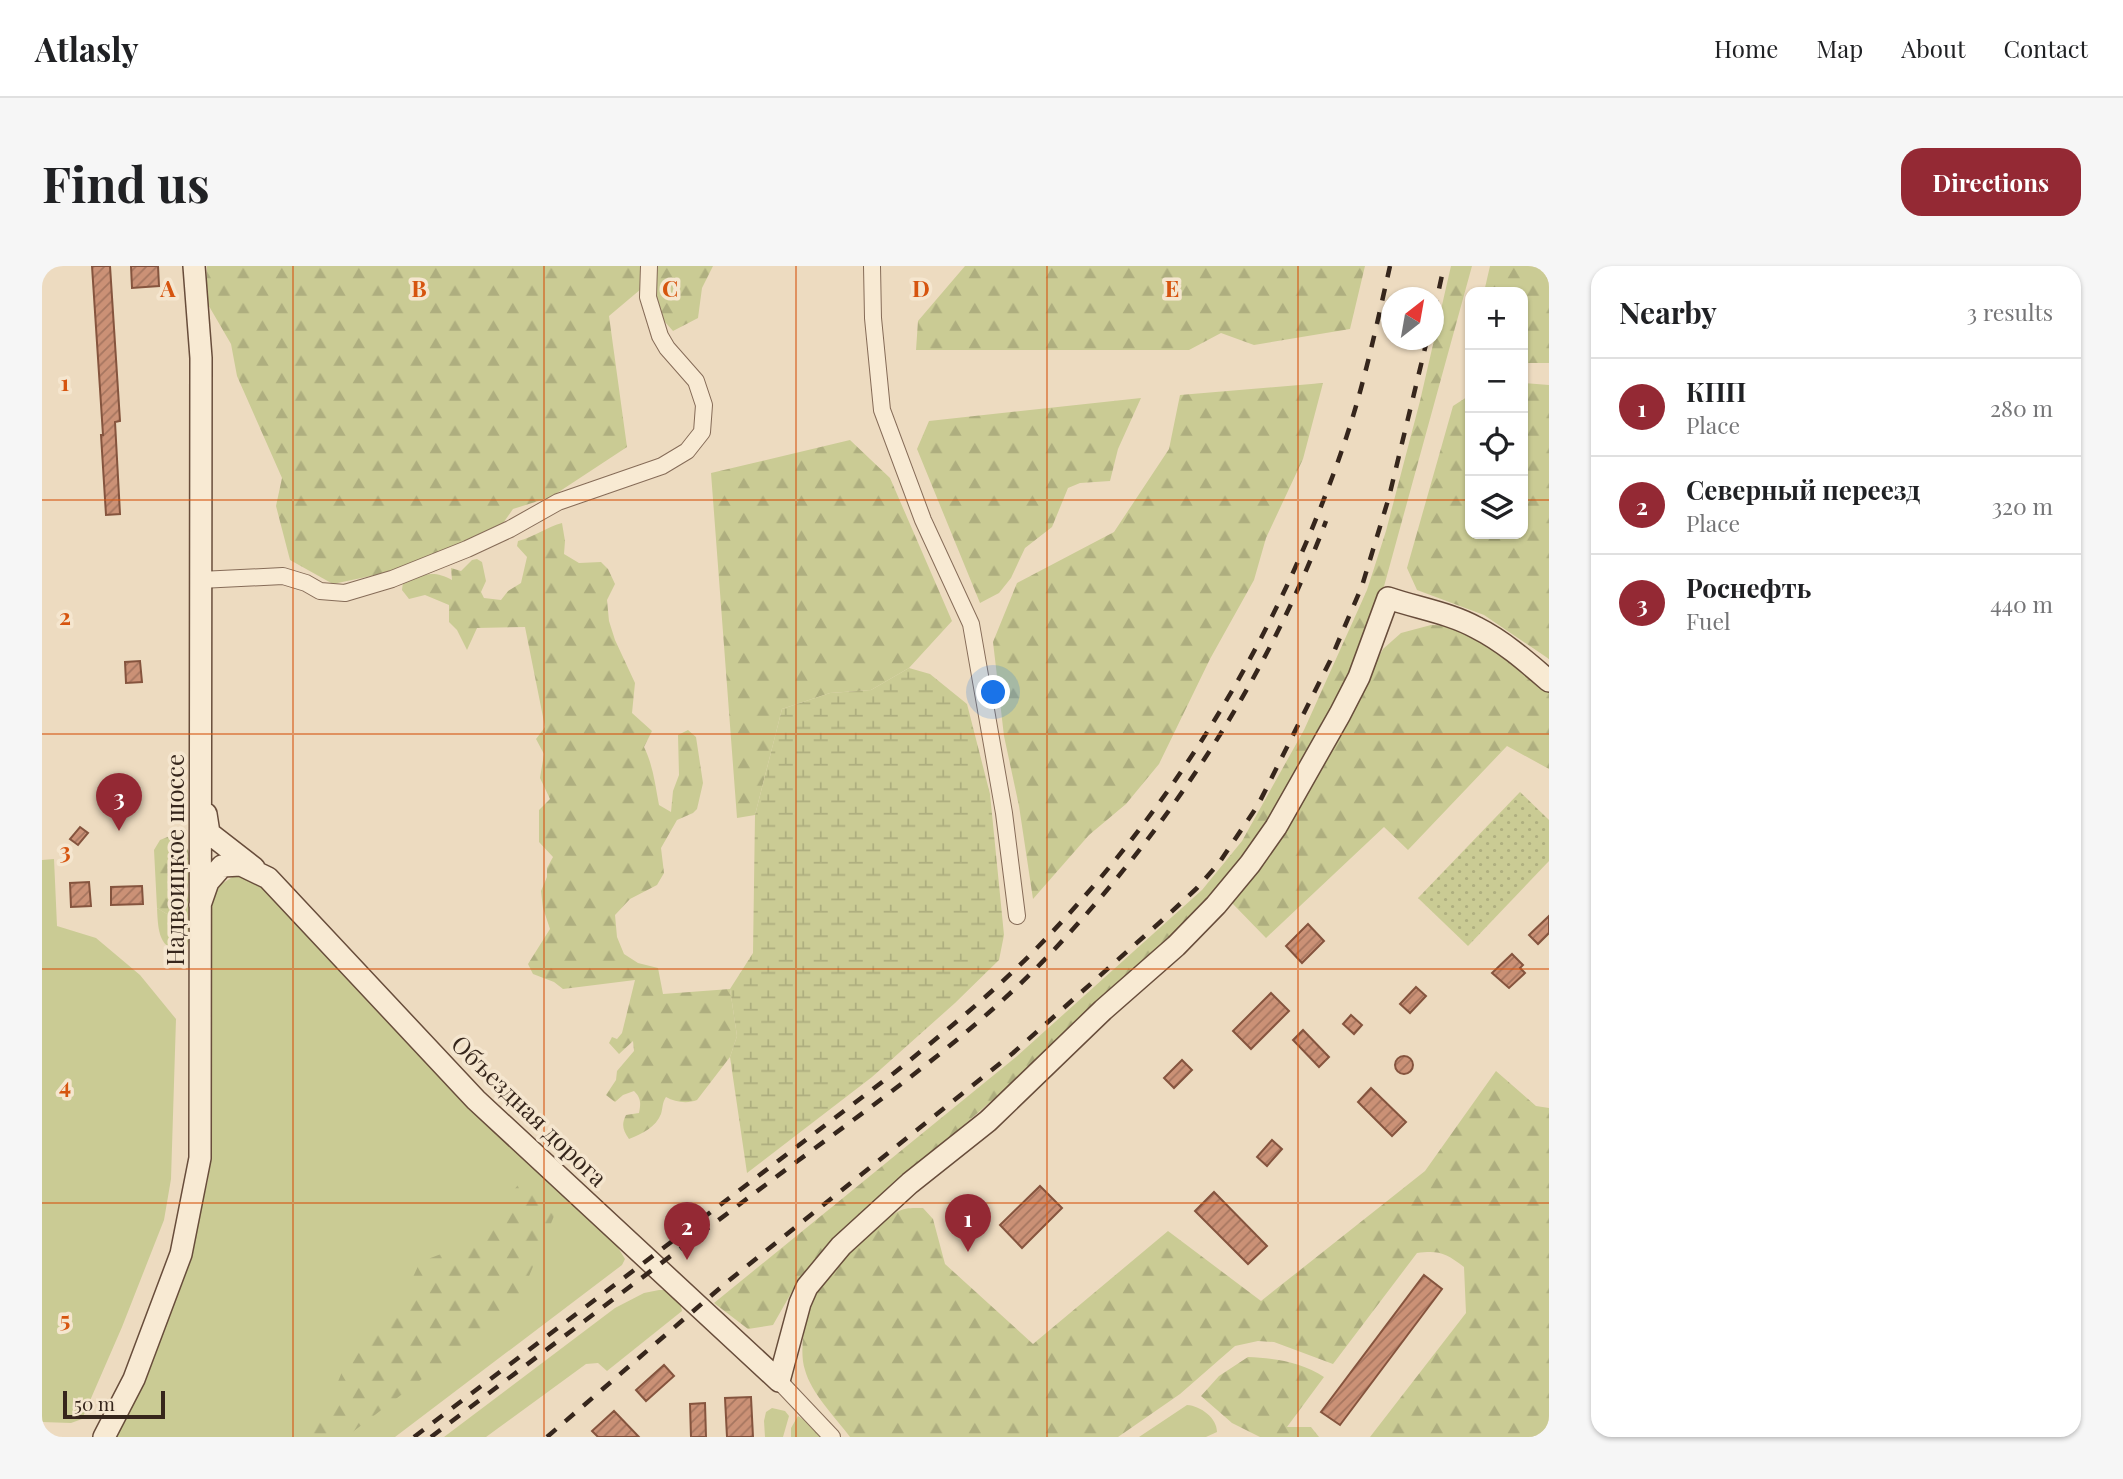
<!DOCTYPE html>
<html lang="en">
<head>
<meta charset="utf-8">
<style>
  :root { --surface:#fff; --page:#f6f6f6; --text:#202124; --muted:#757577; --line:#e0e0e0; --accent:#942934 }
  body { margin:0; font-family:"Playfair Display",serif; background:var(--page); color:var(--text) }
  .controls { position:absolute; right:21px; top:21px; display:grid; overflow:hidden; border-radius:14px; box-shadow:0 2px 5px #0004 }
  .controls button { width:63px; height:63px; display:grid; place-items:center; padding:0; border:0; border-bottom:2px solid var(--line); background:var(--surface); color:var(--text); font:35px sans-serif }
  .compass { position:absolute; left:1339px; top:21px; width:63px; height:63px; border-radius:50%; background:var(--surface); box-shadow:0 2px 5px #0004; rotate:31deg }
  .scale { position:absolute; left:21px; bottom:18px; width:102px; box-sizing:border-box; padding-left:7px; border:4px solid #36261c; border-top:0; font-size:19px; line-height:24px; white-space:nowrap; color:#36261c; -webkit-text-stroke:5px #f5e6cf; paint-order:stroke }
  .you { position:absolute; left:952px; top:427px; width:24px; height:24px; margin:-18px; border:5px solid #fff; border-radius:50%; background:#1a73e8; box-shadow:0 0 0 10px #1a73e833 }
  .badge { display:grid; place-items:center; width:46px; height:46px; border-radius:50%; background:var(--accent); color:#fff; font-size:23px; font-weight:700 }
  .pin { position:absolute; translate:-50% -58px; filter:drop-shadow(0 2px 4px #0008) }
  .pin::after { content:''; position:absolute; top:37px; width:24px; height:21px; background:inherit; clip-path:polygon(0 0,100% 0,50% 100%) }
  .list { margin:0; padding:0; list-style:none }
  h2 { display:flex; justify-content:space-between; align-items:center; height:91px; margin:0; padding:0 28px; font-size:30px }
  h2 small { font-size:23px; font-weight:400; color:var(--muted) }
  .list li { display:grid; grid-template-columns:46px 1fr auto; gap:21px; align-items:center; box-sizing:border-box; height:98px; padding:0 28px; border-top:2px solid var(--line) }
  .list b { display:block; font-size:26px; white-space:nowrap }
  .list p { margin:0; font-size:23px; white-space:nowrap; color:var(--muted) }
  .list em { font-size:23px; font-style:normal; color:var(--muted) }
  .icon { flex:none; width:38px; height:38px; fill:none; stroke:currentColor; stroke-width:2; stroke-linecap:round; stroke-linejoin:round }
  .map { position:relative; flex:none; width:1507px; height:1171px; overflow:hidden; border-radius:21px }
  header { display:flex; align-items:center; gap:42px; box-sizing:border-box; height:98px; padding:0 35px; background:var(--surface); border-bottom:2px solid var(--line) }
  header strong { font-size:33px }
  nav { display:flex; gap:38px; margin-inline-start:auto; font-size:24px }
  .intro { display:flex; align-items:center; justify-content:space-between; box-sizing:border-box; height:168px; padding:0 42px }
  h1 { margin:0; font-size:49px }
  .button { padding:18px 32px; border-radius:21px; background:var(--accent); color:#fff; font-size:24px; font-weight:700 }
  main { display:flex; gap:42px; padding:0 42px }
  aside { flex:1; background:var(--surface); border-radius:21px; box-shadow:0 2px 5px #0004 }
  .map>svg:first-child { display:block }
</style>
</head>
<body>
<header>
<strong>Atlasly</strong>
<nav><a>Home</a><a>Map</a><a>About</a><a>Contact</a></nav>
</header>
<div class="intro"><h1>Find us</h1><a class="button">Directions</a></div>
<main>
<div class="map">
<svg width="1507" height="1171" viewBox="0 0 1507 1171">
  <defs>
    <pattern id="forest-firs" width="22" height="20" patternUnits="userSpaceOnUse" patternTransform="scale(1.75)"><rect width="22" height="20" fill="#cacb94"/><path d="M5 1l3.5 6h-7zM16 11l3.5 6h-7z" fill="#aeae7f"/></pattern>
    <pattern id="wetland-marsh" width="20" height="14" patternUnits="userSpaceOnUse" patternTransform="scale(1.75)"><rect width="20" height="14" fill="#cacb94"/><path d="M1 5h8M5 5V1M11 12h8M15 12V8" fill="none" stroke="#aeae7f"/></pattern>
    <pattern id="garden-dots" width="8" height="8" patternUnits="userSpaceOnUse" patternTransform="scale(1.75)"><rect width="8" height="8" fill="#cacb94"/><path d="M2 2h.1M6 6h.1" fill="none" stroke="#aeae7f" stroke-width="1.8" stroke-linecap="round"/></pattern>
    <pattern id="building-hatch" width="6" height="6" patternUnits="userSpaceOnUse" patternTransform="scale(1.75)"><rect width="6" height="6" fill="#cb9176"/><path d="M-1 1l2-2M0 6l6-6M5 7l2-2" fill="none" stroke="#a67660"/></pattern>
  </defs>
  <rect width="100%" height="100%" fill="#eddbc0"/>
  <path fill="#cacb94" d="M12 593 15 660 54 672 98 709 134 753 129 913 122 954 80 1061 40 1153 29 1157 0 1156V594Z
    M192 610 205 613 220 622 426 841 575 980 583 993 580 999 353 1171H74L138 1011 154 962 166 914 170 865 168 635 175 621Z
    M147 624 148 674 144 682C116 689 116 661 115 642L125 648 144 635Z
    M617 1024H629L638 1036 640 1045 565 1105 556 1097 544 1098 444 1171H402L573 1042 602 1027Z
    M1145 1139C1159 1140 1175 1152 1175 1166L1164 1171H1097Z
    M730 1142 743 1145 747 1150 741 1171H723L722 1155 724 1146Z"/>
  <path fill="url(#forest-firs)" d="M165 0H601L599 23 567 50 585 181 509 231 471 243 457 263 343 307 291 318 248 294 234 240 240 212 195 110 189 78 164 35Z
    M611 0H671L660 22 656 52 631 65 615 47Z
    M923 0H1323L1308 63 1212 79 1179 67 1147 84H874L876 55Z
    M1409 0H1430L1338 335 1309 411 1226 558 1170 633 977 811 791 973 756 1015 731 1059 706 1063 672 1037 974 791 1160 624 1200 575 1262 464 1325 324 1344 265 1378 135Z
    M1448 0H1507V97H1481V26H1442Z
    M1281 117 1261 193 1224 272 1212 314 1168 393 1117 498 1084 538 1047 569 991 633 977 540 962 470 951 376 975 317 1072 266 1127 183 1138 129Z
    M1481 117 1507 119V393L1442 349 1375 324 1365 302 1411 140 1428 129V268H1481Z
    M1099 132 1076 183 1068 215 1038 217 1026 222 1010 261 983 282 969 312 957 327 938 337 875 183 887 155Z
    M808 174 848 212 910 355 867 402 829 424 788 427 740 443 713 549 695 552 669 207Z
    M520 257 523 275 522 288 537 297 559 296 566 303 573 318 565 334 567 355 573 374 593 417 590 447 610 465 602 481C611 499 613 518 617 539L629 546 631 525 637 509 636 469 646 464 654 471 661 517 655 543 651 547 635 554 619 582 622 607 615 619 588 633 573 649 575 671 582 688 596 697 616 702 621 728 688 723 695 770 688 791 655 834C645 838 633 836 624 831 620 837 621 841 619 848 614 861 600 868 587 873 581 864 579 859 584 849L597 847C599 837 599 832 592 825L581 829 573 836 564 829 574 814 575 805 592 785 591 775 577 788 567 777 570 771 575 773 580 767 593 714 521 723 512 716 491 708 486 698 508 663 501 642 499 625 505 611V602L511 591 497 576V544L508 533 498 512 502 488 494 473 503 461 483 361 435 362 425 384 415 364 407 356V339L383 329 367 333 360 324 361 316C380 309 391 303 410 314L409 302 419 305 430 294 435 293 440 296 444 315 439 326 442 332 459 334 466 325 479 317 485 291 475 280 476 275C493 271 504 261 520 257Z
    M1389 359C1434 359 1473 399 1507 425V503L1465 480 1366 584 1342 561 1224 672 1190 637 1311 440 1341 383 1359 367Z
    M128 570C135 574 143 576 146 584 152 601 146 632 136 645L125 648 115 642 112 584 118 574Z
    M1454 805 1494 840 1507 842V1171H1328L1424 1047 1422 1001C1404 987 1397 984 1375 987L1291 1098 1232 1076 1216 1075 1193 1080 1138 1128 1076 1171H808C794 1152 769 1127 763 1104 756 1083 764 1045 774 1025 785 1006 836 957 855 946 863 941 872 942 881 942L891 953 903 998 991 1078 1126 965 1219 1035 1383 905Z
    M476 919 520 931 480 1027 448 1061 304 1171H252L253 1166 284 1144 308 1087 352 1052 378 996 428 977Z
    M1206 1091C1231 1092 1260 1096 1282 1111L1245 1161H1269L1277 1171H1218L1190 1157 1159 1130 1177 1110Z
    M756 1150 768 1158 780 1171H749V1162Z"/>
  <path fill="url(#wetland-marsh)" d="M867 402 888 408 925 438 948 528 962 669 957 694 913 737 830 811 705 907 688 791 695 770 688 723 711 687 713 549 740 443 788 427 829 424Z"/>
  <path fill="url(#garden-dots)" d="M1478 526 1507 554V595L1426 680 1376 632Z"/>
  <path fill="url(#building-hatch)" stroke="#85543e" stroke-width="2" d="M50 0H68L78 155 73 156 78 248 64 249 59 169H61Z
    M89 0H116L117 20 90 22Z
    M98 395 100 416 84 417 83 396Z
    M38 561 46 567 36 579 28 573Z
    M47 616 49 640 29 641 28 617Z
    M100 620 101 638 69 639V621Z
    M1507 650V667L1496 678 1487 669Z
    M1266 658 1282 675 1260 697 1244 680Z
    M1470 688 1481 699 1478 702 1483 707 1467 722 1450 707Z
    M1374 721 1384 730 1368 747 1358 738Z
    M1229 727 1247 745 1209 783 1191 765Z
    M1309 749 1320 759 1312 768 1301 758Z
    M1261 764 1287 791 1277 801 1251 774Z
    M1353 799a9 9 0 1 1 18 0a9 9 0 1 1-18 0Z
    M1140 794 1150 804 1132 822 1122 812Z
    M1329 822 1364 856 1350 870 1316 836Z
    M1230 874 1240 883 1225 900 1215 891Z
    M998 920 1020 942 980 982 958 959Z
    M1172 926 1225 980 1206 998 1153 945Z
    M1382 1009 1400 1023 1298 1159 1279 1146Z
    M622 1099 632 1110 604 1135 594 1124Z
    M709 1131 711 1171H685L683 1132Z
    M663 1137 664 1171H649L648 1138Z
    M572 1145 597 1171H556L550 1165Z"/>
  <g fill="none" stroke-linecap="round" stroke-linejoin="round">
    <defs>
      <path id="street" d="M830 0 831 52 840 144 881 254 929 358 962 547 975 650
        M158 314 241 310 264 317 278 325 303 327 350 313 425 283 468 263 516 236 620 200 645 185 660 166 662 139 654 115 625 82 618 70 606 31 607 0
        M737 1115 790 1171"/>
      <path id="secondary" d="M164 548 167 567 212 602
        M158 639 166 616 180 600 199 599 226 612 434 834 737 1115 758 1037 765 1021 799 980 868 917 946 855 1061 744 1134 680 1174 639 1208 598 1234 561 1298 448 1317 411 1346 332C1375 342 1408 347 1435 362 1461 375 1485 396 1507 415
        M62 1171 92 1113 139 988 158 892 159 92 152 0"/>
    </defs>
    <use href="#street" stroke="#866c58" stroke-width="18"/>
    <use href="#secondary" stroke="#684d3b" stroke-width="24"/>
    <use href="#street" stroke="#f8ead3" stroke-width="16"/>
    <use href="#secondary" stroke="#f8ead3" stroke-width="21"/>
    <path stroke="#36261c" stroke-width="4.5" stroke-dasharray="12 12" stroke-linecap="butt" d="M1392 46 1402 0
      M372 1171 852 807C899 769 946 731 988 689 1131 544 1233 376 1300 184 1321 124 1334 62 1348 0
      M389 1171C504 1084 619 997 734 911 828 841 927 773 1008 688 1126 563 1223 417 1284 255
      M505 1171 685 1016 971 787 1125 650 1155 622 1177 597 1216 539 1288 395 1320 320 1347 231 1385 74"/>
  </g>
  <path fill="none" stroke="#d6540e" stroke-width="2" stroke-opacity="0.55" d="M251 0V1171M502 0V1171M754 0V1171M1005 0V1171M1256 0V1171M0 234H1428M1481 234H1507M0 468H1507M0 703H1507M0 937H1507"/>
  <g text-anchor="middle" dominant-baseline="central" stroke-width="7" stroke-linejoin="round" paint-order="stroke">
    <g font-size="24" fill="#36261c" stroke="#f5e6cf">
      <text transform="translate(132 594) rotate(-90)">Надвоицкое шоссе</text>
      <text transform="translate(488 844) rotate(44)">Объездная дорога</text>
    </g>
  </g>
  <g font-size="23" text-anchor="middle" font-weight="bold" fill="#d6540e" stroke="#f5e6cf" stroke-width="7" stroke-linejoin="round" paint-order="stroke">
    <text x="126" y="31">A</text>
    <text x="377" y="31">B</text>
    <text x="628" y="31">C</text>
    <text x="879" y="31">D</text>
    <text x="1130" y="31">E</text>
    <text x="23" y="125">1</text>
    <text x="23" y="359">2</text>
    <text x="23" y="593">3</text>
    <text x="23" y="828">4</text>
    <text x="23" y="1062">5</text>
  </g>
</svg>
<div class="controls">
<button>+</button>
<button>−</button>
<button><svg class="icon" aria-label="locate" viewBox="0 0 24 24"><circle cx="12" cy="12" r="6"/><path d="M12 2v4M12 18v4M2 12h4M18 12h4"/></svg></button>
<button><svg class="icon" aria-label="layers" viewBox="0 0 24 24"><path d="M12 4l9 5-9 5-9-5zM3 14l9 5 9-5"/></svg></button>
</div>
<svg class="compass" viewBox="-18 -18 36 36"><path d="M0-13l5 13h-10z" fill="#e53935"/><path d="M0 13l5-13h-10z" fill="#757577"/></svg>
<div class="scale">50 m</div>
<div class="you"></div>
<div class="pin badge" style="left:926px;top:986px">1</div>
<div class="pin badge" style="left:645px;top:994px">2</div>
<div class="pin badge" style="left:77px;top:565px">3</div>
</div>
<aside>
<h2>Nearby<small>3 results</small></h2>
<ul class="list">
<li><span class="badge">1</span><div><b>КПП</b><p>Place</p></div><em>280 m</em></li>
<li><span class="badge">2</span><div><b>Северный переезд</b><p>Place</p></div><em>320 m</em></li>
<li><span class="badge">3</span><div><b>Роснефть</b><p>Fuel</p></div><em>440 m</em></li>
</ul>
</aside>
</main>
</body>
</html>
